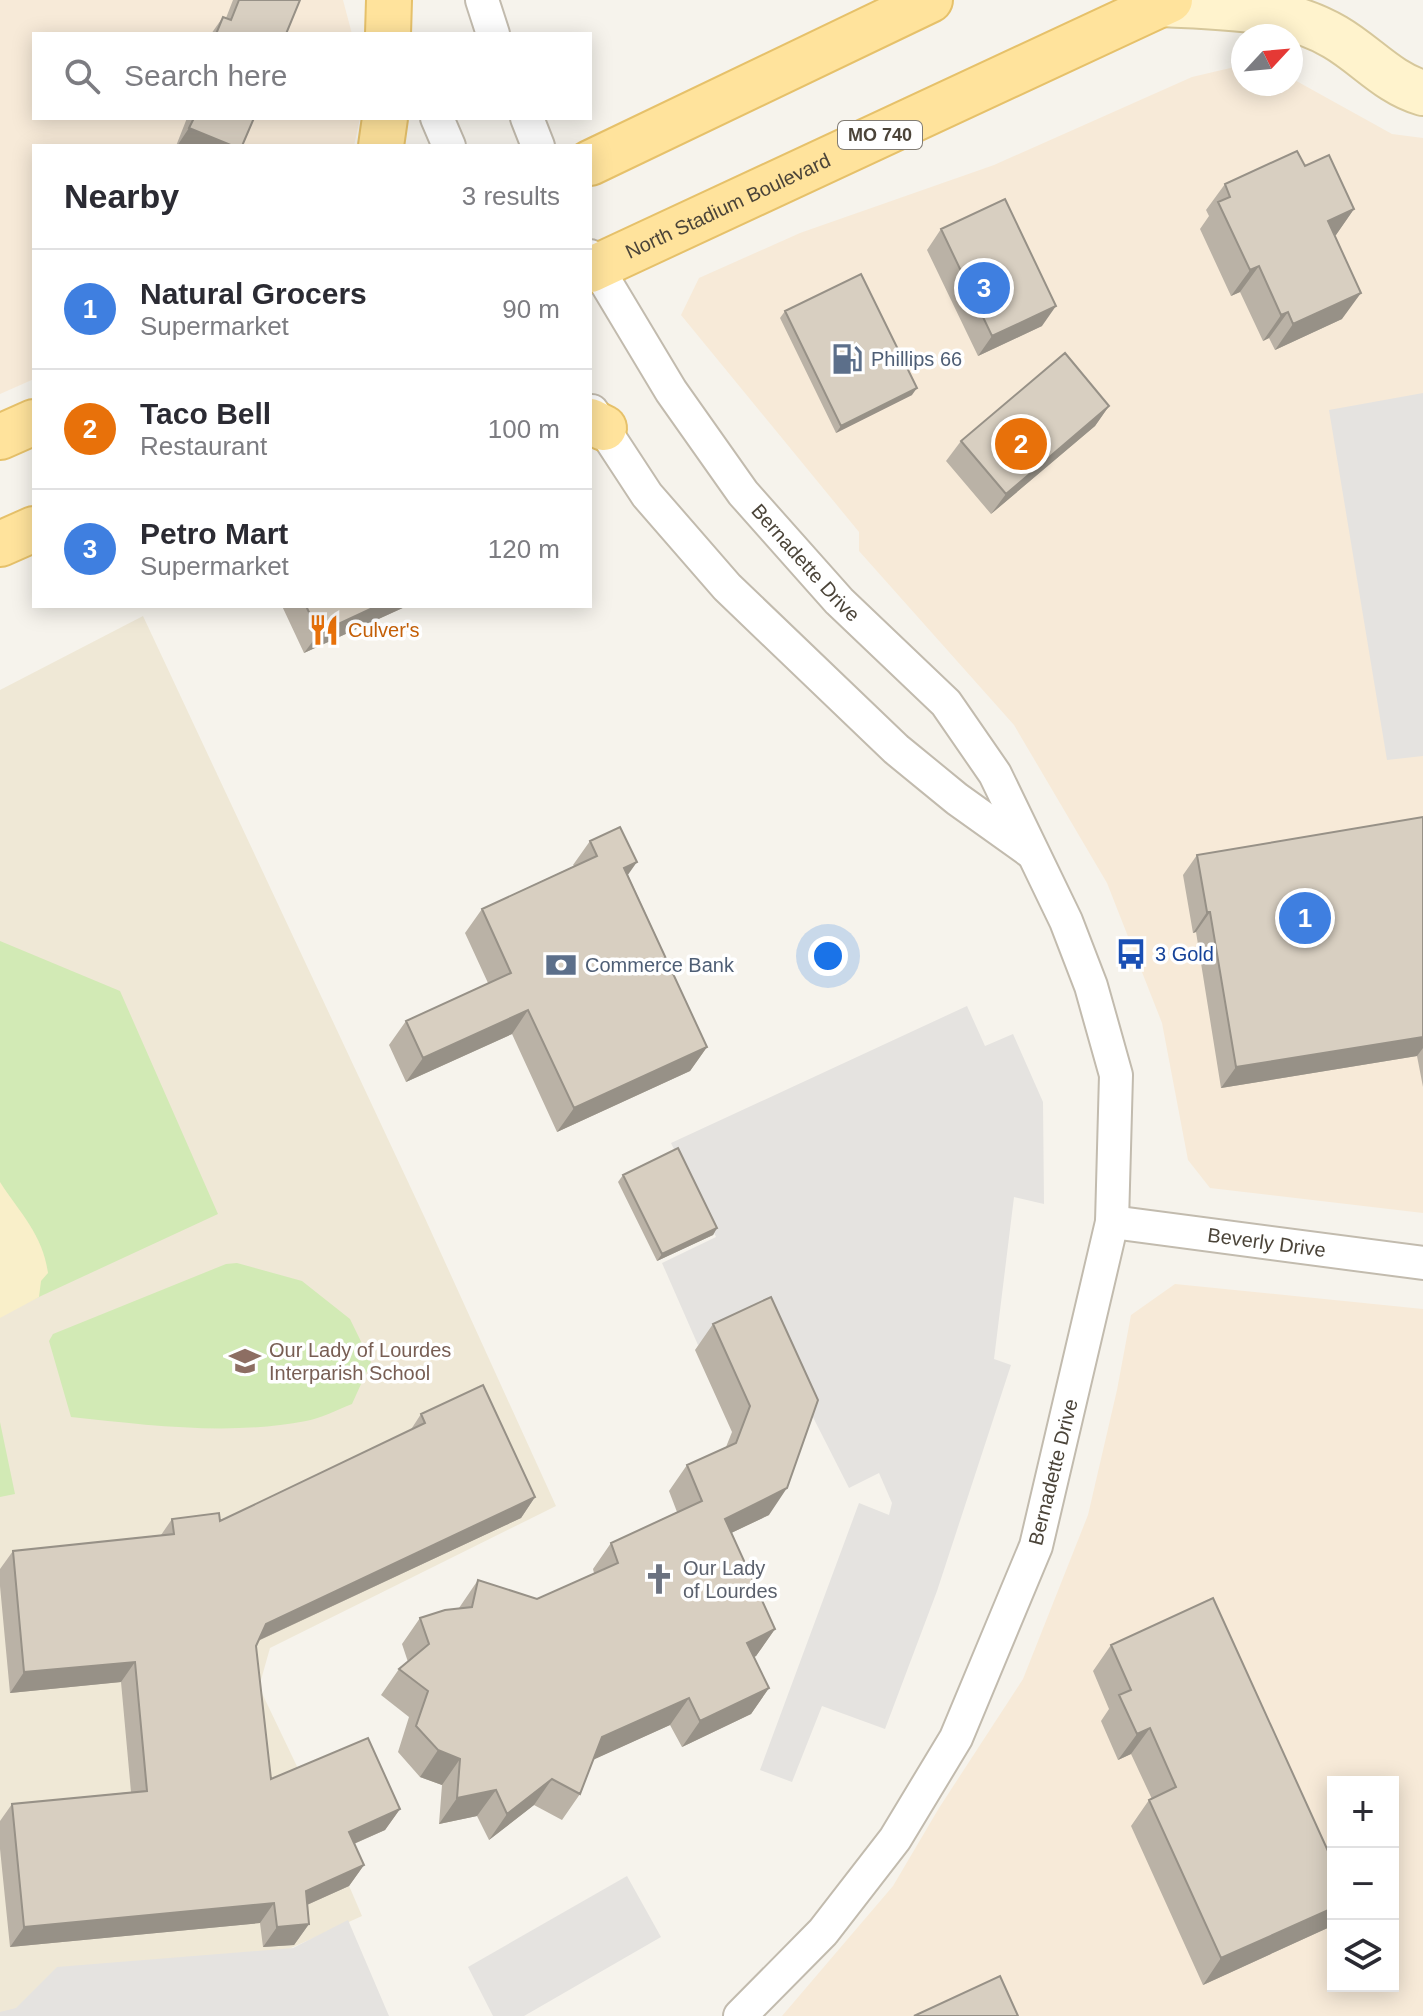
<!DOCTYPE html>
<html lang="en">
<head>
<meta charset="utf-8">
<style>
  :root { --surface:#fff; --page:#f2f2f3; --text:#2b2b33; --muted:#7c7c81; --line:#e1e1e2; --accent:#fc3f1d }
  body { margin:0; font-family:Arial,sans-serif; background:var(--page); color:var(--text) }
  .controls { position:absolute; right:24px; bottom:24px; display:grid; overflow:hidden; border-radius:0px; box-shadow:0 4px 20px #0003 }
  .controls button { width:72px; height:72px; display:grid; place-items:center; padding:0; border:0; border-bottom:2px solid var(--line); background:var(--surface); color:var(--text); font:40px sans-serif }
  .compass { position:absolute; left:1231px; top:24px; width:72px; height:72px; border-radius:50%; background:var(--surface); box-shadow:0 4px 20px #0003; rotate:64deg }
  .you { position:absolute; left:828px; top:956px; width:28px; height:28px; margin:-20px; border:6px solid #fff; border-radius:50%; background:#1a73e8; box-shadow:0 0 0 12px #1a73e833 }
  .badge { display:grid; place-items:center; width:52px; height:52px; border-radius:50%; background:var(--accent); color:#fff; font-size:26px; font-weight:700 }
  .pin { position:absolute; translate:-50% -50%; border:4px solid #fff; box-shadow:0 2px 8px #0006 }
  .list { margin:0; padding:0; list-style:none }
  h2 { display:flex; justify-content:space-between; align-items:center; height:104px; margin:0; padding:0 32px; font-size:34px }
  h2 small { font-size:26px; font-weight:400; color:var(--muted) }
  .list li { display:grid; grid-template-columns:52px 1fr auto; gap:24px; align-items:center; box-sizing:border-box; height:120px; padding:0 32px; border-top:2px solid var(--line) }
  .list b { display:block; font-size:30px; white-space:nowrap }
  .list p { margin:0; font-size:26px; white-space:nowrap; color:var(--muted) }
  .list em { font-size:26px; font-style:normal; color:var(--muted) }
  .icon { flex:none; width:44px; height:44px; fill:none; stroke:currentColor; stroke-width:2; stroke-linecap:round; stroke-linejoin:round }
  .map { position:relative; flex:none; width:1423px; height:2016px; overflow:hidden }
  .search { position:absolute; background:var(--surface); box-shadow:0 4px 20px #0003; left:32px; top:32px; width:560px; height:88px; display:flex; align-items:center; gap:20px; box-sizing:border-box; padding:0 28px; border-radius:0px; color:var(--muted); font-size:30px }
  .panel { position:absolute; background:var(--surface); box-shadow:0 4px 20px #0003; left:32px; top:144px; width:560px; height:464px; border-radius:0px }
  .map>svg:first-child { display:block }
</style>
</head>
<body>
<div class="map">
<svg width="1423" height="2016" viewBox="0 0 1423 2016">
  <rect width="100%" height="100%" fill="#f6f3ec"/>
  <path fill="#f7ead8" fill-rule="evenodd" d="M0 0H343L352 34H34V118H360L354 146H34V379L0 394Z
    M1243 65V84H1291V78L1392 134 1423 138V1213L1210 1188 1188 1160 1162 1023 1107 883 1014 725 859 551V532L681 315 699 278 800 233 994 165 1192 77Z
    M1175 1284 1423 1309V2016H782L893 1886 939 1808 1023 1679 1088 1515 1117 1390 1131 1315ZM1333 1782H1393V1986H1333Z"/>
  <path fill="#efe8d6" d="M143 616 424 1216 556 1506 270 1648 259 1687 304 1781 362 1916 141 2016H0V690Z"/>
  <path fill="#d2eab5" d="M0 941 120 991 218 1214 0 1315Z
    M237 1263 302 1281 350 1319 371 1362 352 1404C337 1410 321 1418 306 1421 230 1436 147 1425 71 1417L49 1341 53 1334 226 1264Z
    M0 1422 15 1494 0 1497Z"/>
  <path fill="#f9efc9" d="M0 1182C20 1213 43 1235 48 1273L41 1281 39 1297 0 1318Z"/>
  <path fill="#e5e3e0" d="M1423 393V756L1387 760 1329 410Z
    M967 1006 985 1046 1013 1034 1043 1102 1044 1204 1014 1197 994 1359 1011 1365 937 1591 885 1729 822 1706 792 1782 760 1770 859 1503 889 1515 892 1503 879 1473 849 1488 761 1315 698 1345 662 1263 716 1237 671 1143Z
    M627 1876 661 1937 524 2016H493L468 1967Z
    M348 1920 389 2016H0V2012L16 2008 57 1967 293 1948Z"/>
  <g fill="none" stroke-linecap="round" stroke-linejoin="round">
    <defs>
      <g id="street">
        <path d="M482 0 493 34"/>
        <path d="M437 118 449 146"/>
        <path d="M527 118 538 146"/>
        <path id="s1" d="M590 256 671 391 743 493 839 601 946 703 995 774 1066 921 1091 986 1116 1075 1112 1222 1036 1546 956 1738 895 1839 823 1932 740 2016"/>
        <path d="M592 411 647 495 727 587 896 749 957 799 1031 852"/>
        <path id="s2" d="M1112 1222 1423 1263"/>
      </g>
      <path id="secondary" d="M1162 4C1221 7 1282 6 1335 37 1366 55 1388 83 1423 93"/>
      <g id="primary">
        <path d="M388 34 389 0"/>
        <path d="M381 146 385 118"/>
        <path d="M590 163 930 0"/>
        <path id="s3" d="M590 270 1170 0"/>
        <path d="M590 421 604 428"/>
        <path d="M0 437 34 422"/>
        <path d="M0 544 34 529"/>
      </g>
    </defs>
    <use href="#street" stroke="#c2bbae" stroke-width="36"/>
    <use href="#secondary" stroke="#d6c79b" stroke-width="48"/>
    <use href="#primary" stroke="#e6c16a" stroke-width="48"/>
    <use href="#street" stroke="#fff" stroke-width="32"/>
    <use href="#secondary" stroke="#fff3cd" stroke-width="44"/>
    <use href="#primary" stroke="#ffe39c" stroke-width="44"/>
  </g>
  <path fill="#bab2a6" d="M233 0H300L286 34H211L223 17 226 18Z
    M187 118H256L254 120 253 119 242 146H176Z
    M1305 166 1354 209 1335 236 1342 319 1275 350 1269 338 1263 341 1240 292 1231 296 1200 229 1209 216 1206 210 1225 184Z
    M941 229 1042 326 978 356 927 250Z
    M785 311 912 395 836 433 780 318Z
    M1109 406 1095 426 991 514 946 461 961 441Z
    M282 606H407L304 653Z
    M1423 817V1087L1417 1056 1221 1088 1196 932 1193 933 1183 875 1197 855Z
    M590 841 628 875 707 1047 690 1071 557 1132 512 1034 406 1082 389 1045 406 1021 488 983 465 933 482 909 574 866 573 865Z
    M623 1175 717 1228 713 1235 657 1261 618 1182Z
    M771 1297 769 1515 731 1533 775 1629 756 1656 754 1657 769 1688 751 1714 682 1747 670 1725 594 1759 580 1794 562 1820 534 1805 489 1840 477 1816 439 1824 442 1785 420 1777 398 1752 409 1717 381 1695 399 1669 408 1662 402 1644 420 1618 459 1608 478 1580 537 1599 594 1573 593 1569 611 1543 677 1512 669 1491 687 1465 726 1447 732 1432 695 1350 713 1324Z
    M421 1414 535 1497 521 1518 258 1641 256 1646 271 1779 400 1809 385 1830 354 1844 364 1865 349 1886 307 1905 309 1924 294 1945 263 1947 260 1923 10 1947 0 1849V1821L12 1804 131 1792 121 1682 10 1693 0 1586V1569L13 1551 161 1535 172 1519 220 1521 410 1431Z
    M1111 1645 1333 1862V1924L1332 1926 1203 1985 1131 1826 1149 1800 1152 1799 1131 1754 1118 1760 1101 1721 1109 1709 1093 1671Z"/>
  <path fill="#979187" d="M189 128 233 146H177Z
    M1354 209 1336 235 1310 247 1328 221Z
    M1259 266 1240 292 1231 296 1250 270Z
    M1361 293 1342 319 1275 350 1293 324Z
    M1056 306 1042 326 978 356 992 336Z
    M1288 312 1269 338 1263 341 1281 315Z
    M917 388 912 395 836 433 841 426Z
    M1109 406 1095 426 991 514 1006 494Z
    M377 606H407L304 653 319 633Z
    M637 862 620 886 624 868Z
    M1207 912H1210L1196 932 1193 933Z
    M528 1010 512 1034 406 1082 423 1058Z
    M1423 1037V1048L1417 1056 1221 1088 1236 1067Z
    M707 1047 690 1071 557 1132 574 1108Z
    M717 1228 713 1235 657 1261 662 1254Z
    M787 1488 769 1515 706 1545 725 1519Z
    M535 1497 521 1518 251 1644 266 1624Z
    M775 1629 756 1656 729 1670 747 1643Z
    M135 1662 121 1682 10 1693 24 1672Z
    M769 1688 751 1714 682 1747 700 1721Z
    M689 1698 670 1725 584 1764 602 1737Z
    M1150 1728 1131 1754 1118 1760 1137 1734Z
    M438 1750 460 1759 442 1785 420 1777Z
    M552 1779 534 1805 489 1840 507 1814Z
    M496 1790 477 1816 439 1824 457 1798Z
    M400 1809 385 1830 335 1852 349 1832Z
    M364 1865 349 1886 291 1912 306 1891Z
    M274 1903 260 1923 10 1947 24 1927Z
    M1333 1908 1332 1926 1203 1985 1221 1958Z
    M309 1924 294 1945 263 1947 277 1927Z"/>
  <path fill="#d8cfc1" stroke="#979187" stroke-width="2" d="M239 0H300L286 34H216L223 17 231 20Z
    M194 118H254L242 146H233L189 128Z
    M1297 151 1305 166 1329 155 1354 209 1328 221 1361 293 1293 324 1288 312 1281 315 1259 266 1250 270 1218 202 1230 197 1225 184Z
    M1005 199 1056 306 992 336 941 229Z
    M861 274 917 388 841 426 785 311Z
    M1065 353 1109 406 1006 494 961 441Z
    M306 606H377L319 633Z
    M1423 817V1037L1236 1067 1210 912H1207L1197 855Z
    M620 827 637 862 624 868 707 1047 574 1108 528 1010 423 1058 406 1021 511 973 482 909 597 856 590 841Z
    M678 1148 717 1228 662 1254 623 1175Z
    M771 1297 818 1400 787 1488 725 1519 775 1629 747 1643 769 1688 700 1721 689 1698 602 1737 580 1794 552 1779 507 1814 496 1790 457 1798 460 1759 438 1750 416 1726 428 1691 399 1669 429 1644 420 1618 445 1610 472 1607 478 1580 537 1599 618 1563 611 1543 702 1501 687 1465 736 1443 750 1406 713 1324Z
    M483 1385 535 1497 266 1624 256 1646 271 1779 368 1738 400 1809 349 1832 364 1865 306 1891 309 1924 277 1927 274 1903 24 1927 12 1804 147 1791 135 1662 24 1672 13 1551 174 1534 172 1519 219 1513 220 1521 425 1423 421 1414Z
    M1213 1598 1333 1862V1908L1221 1958 1149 1800 1176 1787 1150 1728 1137 1734 1119 1695 1131 1690 1111 1645Z
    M1000 1976 1018 2016H914Z"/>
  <defs>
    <symbol id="fuel-bare" viewBox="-9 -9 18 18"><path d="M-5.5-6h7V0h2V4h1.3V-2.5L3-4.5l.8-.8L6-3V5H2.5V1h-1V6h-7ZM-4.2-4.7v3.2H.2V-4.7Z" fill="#5c6f8a" stroke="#fff" stroke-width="2.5" paint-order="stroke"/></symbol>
    <symbol id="restaurant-bare" viewBox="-9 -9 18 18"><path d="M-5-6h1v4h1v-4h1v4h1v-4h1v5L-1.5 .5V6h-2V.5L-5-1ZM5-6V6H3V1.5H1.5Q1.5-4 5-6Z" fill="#e8710a" stroke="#fff" stroke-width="2.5" paint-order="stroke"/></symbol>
    <symbol id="bus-bare" viewBox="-9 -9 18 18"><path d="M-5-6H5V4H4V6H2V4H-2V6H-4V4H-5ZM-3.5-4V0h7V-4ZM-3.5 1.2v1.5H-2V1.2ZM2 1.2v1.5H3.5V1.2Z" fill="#1a4fb4" stroke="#fff" stroke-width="2.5" paint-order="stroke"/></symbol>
    <symbol id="bank-bare" viewBox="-9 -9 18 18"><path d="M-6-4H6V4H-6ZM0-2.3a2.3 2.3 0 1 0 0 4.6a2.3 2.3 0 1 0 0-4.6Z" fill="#5c6f8a" stroke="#fff" stroke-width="2.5" paint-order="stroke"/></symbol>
    <symbol id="school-bare" viewBox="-9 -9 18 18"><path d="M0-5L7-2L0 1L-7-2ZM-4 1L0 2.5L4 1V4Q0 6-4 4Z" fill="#8d6e63" stroke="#fff" stroke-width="2.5" paint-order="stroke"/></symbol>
    <symbol id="church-bare" viewBox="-9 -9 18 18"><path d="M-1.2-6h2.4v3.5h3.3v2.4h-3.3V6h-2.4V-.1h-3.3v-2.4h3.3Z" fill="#6b7280" stroke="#fff" stroke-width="2.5" paint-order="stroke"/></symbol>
  </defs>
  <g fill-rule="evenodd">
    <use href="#fuel-bare" x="825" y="337" width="44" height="44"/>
    <use href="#restaurant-bare" x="302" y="608" width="44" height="44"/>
    <use href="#bus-bare" x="1109" y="932" width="44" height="44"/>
    <use href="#bank-bare" x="539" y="943" width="44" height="44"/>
    <use href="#school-bare" x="223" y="1339" width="44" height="44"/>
    <use href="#church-bare" x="637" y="1557" width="44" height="44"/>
  </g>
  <g text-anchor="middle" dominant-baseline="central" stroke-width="7" stroke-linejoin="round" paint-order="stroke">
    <rect fill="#fff" stroke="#817c74" stroke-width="2" x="838" y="121" width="84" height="28" rx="6"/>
    <g font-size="18" font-weight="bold" fill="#4b4439">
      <text x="880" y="135">MO 740</text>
    </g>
    <g font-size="20" fill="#4b4439" stroke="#fff">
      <text stroke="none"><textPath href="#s3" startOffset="152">North Stadium Boulevard</textPath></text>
      <text stroke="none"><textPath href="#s1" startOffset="376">Bernadette Drive</textPath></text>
      <text stroke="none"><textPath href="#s2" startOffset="156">Beverly Drive</textPath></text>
      <text transform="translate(1053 1472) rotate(-76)">Bernadette Drive</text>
    </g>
    <g font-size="20" fill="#4e5e75" stroke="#fff" text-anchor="start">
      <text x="871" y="359">Phillips 66</text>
      <text x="585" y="965">Commerce Bank</text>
    </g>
    <g font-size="20" fill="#c56008" stroke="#fff" text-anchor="start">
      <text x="348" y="630">Culver's</text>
    </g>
    <g font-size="20" fill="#164399" stroke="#fff" text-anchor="start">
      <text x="1155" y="954">3 Gold</text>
    </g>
    <g font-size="20" fill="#785e54" stroke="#fff" text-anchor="start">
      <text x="269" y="1350">Our Lady of Lourdes<tspan x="269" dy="23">Interparish School</tspan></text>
    </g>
    <g font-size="20" fill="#5b616d" stroke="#fff" text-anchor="start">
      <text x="683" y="1568">Our Lady<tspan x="683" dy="23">of Lourdes</tspan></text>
    </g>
  </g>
</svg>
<div class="controls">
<button>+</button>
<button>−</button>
<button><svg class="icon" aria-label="layers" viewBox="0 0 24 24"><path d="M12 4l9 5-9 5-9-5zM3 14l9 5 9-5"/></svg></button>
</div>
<svg class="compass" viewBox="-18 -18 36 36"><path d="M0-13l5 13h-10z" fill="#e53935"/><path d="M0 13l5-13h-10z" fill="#7c7c81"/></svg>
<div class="you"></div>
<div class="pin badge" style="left:1305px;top:918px;background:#3f7fe0">1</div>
<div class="pin badge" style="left:1021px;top:444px;background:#e8710a">2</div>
<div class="pin badge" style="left:984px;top:288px;background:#3f7fe0">3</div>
<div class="search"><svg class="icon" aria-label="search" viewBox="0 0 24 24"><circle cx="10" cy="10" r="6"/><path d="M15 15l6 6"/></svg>Search here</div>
<section class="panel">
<h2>Nearby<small>3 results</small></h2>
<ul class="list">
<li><span class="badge" style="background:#3f7fe0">1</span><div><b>Natural Grocers</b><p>Supermarket</p></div><em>90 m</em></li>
<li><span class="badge" style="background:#e8710a">2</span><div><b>Taco Bell</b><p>Restaurant</p></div><em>100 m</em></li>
<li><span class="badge" style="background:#3f7fe0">3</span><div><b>Petro Mart</b><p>Supermarket</p></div><em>120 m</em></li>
</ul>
</section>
</div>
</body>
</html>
